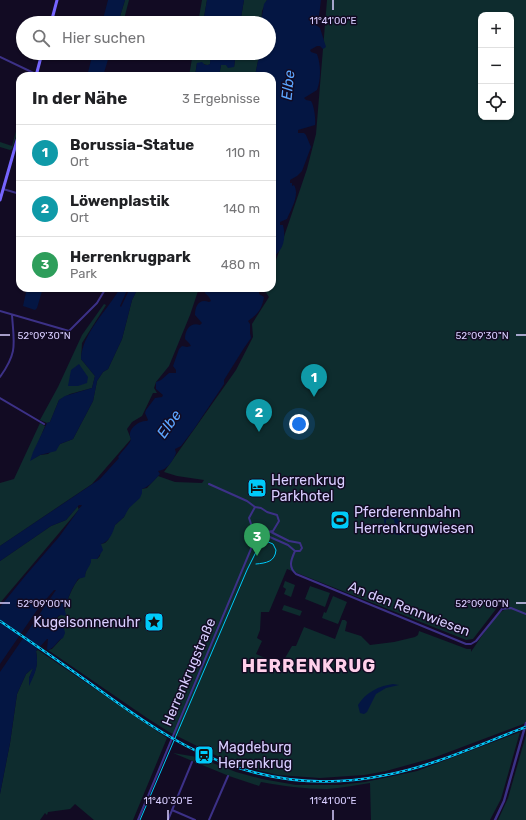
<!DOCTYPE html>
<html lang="de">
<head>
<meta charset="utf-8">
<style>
  :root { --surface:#fff; --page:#f2f2f2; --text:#202124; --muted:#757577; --line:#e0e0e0; --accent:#1a73e8 }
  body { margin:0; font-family:Rubik,sans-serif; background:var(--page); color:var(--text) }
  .controls { position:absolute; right:12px; top:12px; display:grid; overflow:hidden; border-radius:8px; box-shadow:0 1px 3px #0004 }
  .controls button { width:36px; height:36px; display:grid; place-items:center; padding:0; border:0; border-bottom:1px solid var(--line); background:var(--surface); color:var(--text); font:20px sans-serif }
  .you { position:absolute; left:299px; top:424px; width:14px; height:14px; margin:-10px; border:3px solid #fff; border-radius:50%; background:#1a73e8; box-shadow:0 0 0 6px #1a73e833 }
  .badge { display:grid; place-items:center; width:26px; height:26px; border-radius:50%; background:var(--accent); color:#fff; font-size:13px; font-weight:700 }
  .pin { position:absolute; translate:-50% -33px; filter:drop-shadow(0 1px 2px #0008) }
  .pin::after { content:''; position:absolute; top:21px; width:14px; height:12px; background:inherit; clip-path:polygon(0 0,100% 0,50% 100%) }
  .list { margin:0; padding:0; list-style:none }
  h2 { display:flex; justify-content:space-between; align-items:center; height:52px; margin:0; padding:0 16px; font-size:17px }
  h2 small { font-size:13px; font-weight:400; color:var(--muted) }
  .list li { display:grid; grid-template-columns:26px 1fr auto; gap:12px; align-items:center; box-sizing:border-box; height:56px; padding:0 16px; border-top:1px solid var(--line) }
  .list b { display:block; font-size:15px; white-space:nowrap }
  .list p { margin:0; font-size:13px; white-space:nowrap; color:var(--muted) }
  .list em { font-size:13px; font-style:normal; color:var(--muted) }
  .icon { flex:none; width:22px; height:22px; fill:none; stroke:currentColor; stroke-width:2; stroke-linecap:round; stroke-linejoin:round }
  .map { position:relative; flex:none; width:526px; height:820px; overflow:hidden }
  .search { position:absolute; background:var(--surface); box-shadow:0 1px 3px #0004; left:16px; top:16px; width:260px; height:44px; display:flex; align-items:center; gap:10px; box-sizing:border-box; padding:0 14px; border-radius:22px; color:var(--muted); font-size:15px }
  .panel { position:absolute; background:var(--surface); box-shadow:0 1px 3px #0004; left:16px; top:72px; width:260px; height:220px; border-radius:12px }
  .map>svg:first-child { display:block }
</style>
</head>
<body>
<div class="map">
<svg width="526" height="820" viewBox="0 0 526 820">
  <rect width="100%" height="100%" fill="#120b23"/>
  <path fill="#0e2c2e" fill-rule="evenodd" d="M125 0H129L123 23H118Z
    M202 0H207L203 23H198Z
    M244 0H267L262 11 261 23H240Z
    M327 0H526V723L433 758 386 771 364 775 320 778 278 775 245 767 233 762 217 756 169 732 147 718 48 650 52 649 62 638 60 624 57 619 58 617 65 612C64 606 74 583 79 579 80 577 83 577 85 577 85 568 90 567 91 559H97L100 556 101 544 105 543 108 540 115 525 124 517 126 512 142 489 147 488 158 476 175 482 202 483 204 480 177 476 164 472 236 370 253 337 252 324 269 297 265 291 266 288H272V272L307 169 316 134ZM481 15H511V117H481ZM287 569 466 640 473 639 503 600 506 604V609C497 612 477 643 471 652V649H467L419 631 418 635 415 637 394 642 370 645 361 636 345 631 347 622 345 620H342L335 639 304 627 296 646H292L281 665 256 654 262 641 257 638 260 630 261 612H269Z
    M193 53 212 54 210 64 208 65 197 63 195 76H189Z
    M236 53H262L258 61 255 76H219L221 65H226L234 67Z
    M20 117V124L12 149 10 150 0 147V142L12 146Z
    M138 288H199L190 315 169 366 156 382 154 388 157 393H153L142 416 132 422 127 429 131 439 92 484 0 546V483L14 479 40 423 45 426 31 460 40 455 48 454 60 444 73 439 93 401 97 381 103 372 108 369 122 339 132 300Z
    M104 304 106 305 82 343 81 359 95 376 92 388 70 394 59 400 50 422 47 423 40 420 58 387 82 335Z
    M78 506V509L81 507 0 603V561L51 526 66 520Z
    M285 581 295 585 291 597 284 594 286 589 283 587Z
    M310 586 330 593 325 607 305 599Z
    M333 596 347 602 338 624 322 618 324 612 326 613Z
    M284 605 302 611 300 616 282 610Z
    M38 650 167 738 133 820H94L75 804 70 809 48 812 47 815 45 813 40 820H0V794L10 743 17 694 26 674 34 667 29 678V685C35 672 39 665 36 651Z
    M520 732 501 799 490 820H371L370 783C356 785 341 788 327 789 304 789 283 786 261 782L259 786 229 776 173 753 197 757 236 772 262 779 296 785H339L365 782 417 771Z
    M526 735V820H498L508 798Z"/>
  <path fill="#041643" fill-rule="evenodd" d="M108 0H125L118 23H102Z
    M207 0H244L240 23H203Z
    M267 0H321L319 16 315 24 320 28 326 47 323 49 320 46H317L310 50 311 52 317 54C321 65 321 79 317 90L304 98 306 100 311 101C314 105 316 120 315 125L298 130V133H304L306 135 311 147 302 171 297 176 290 180V183H292V186L294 185C300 195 291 209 287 219L280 222V225H283C285 233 285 243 280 250 277 254 274 256 272 260V76H255L258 61 261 53H269V23H261L264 4Z
    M93 53H110L103 76H87Z
    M211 53H236L234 67 228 68 226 65H221L219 76H195L197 63 202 62 205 65H208L210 64Z
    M27 288H43L37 308 35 310 23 306Z
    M120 288H128L120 306 121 307 130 288H138L132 300 122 339 108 369 103 372 97 381 93 401 73 439 60 444 56 451 40 455 30 461 33 452 47 423 50 422 59 400 65 396 92 388 95 376 81 359C82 333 108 310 120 288Z
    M204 288H264L259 292V294L264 297C262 309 258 314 248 321L250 324V333L251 338 244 348 224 380V384L194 429 181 446 175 449 176 453C173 461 167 470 158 471L160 474C155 479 149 487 142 489V493L140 498 129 508 124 517 115 525C113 533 109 542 101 544L103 550 97 559H91C92 566 85 569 85 577L78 579 72 589 64 608 66 614 65 616 61 615 58 616 57 619 60 626 64 628 65 633 63 638C57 640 56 647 48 650L47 649 48 639H47L36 651C39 666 35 673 29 686V678L33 668 26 674 17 694 10 743 0 794V672L56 590H54L37 610 0 664V607L26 575 59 537 82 505H79L66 520 51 526 0 561V546L100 479 119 458 118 457C122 451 126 448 130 442 132 438 129 437 130 433 131 426 141 420 147 421L148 420 145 413 146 410 155 398 162 397 163 395 156 389V382L161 380 169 373H176V370L173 366 179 349 182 346 187 347 191 346 189 343 185 339C185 330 190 322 200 325L202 323 195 315C195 306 199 298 209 302L211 301 209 297 205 293Z
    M79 364 88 377 87 383 78 386H68L71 370Z
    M386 516 397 518 400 522 405 525 407 530 405 534C394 538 383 529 384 518ZM390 518 394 520 396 528 394 530H390L386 526V520Z
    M393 684 399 685 386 688 376 694 367 712 364 714 360 713 358 705C366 692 379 686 393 684Z"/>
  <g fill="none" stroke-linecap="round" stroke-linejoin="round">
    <path stroke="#3c3187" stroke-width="2" d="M0 57 40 76
      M3 189 20 194
      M0 311 69 331 97 303 106 288
      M0 377C18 352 14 344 12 315
      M0 398 44 424
      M209 484 247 501 255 507 261 508 267 512 277 515 279 521 273 531 261 533 252 527 249 518 255 507
      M263 534 288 545 295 551H300L302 548 300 543 289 541 271 532
      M295 551C291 560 288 567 296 574L466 644H471L476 641 502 609 511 608 526 614
      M172 810 195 820
      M138 820 258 532
      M168 820 192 762
      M209 820 228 776"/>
    <path stroke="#3c3187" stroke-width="2.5" d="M495 820 504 801 526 723"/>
    <path stroke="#7665ff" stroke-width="3" d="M51 23 57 0
      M36 76 42 53
      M0 200 20 130"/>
    <path stroke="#00caf9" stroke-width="1" d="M140 820 247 570 259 546 266 541 273 544 276 550C275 562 266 563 256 564"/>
    <defs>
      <path id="rail" d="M0 621C31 642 63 664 94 686 119 704 145 723 172 738 239 777 310 791 386 775 434 766 480 744 526 727"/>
    </defs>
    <use href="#rail" stroke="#00caf9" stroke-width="2.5"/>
    <use href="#rail" stroke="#120b23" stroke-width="1" stroke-dasharray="3" stroke-linecap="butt"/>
  </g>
  <path fill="none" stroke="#d8ceff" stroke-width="1.5" d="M333 0V10M0 335H10M516 335H526M0 603H10M516 603H526M168 810V820M333 810V820"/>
  <defs>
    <symbol id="hotel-square" viewBox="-11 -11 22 22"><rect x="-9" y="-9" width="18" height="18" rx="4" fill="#00caf9" stroke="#120b23"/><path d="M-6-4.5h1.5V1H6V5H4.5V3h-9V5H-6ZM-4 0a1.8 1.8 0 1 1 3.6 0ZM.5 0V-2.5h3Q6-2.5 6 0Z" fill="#111"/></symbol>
    <symbol id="stadium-square" viewBox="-11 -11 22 22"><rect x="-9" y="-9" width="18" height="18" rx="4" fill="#00caf9" stroke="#120b23"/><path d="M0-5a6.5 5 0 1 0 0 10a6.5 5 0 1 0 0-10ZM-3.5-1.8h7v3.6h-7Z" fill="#111"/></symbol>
    <symbol id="sight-square" viewBox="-11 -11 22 22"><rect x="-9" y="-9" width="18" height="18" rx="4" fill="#00caf9" stroke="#120b23"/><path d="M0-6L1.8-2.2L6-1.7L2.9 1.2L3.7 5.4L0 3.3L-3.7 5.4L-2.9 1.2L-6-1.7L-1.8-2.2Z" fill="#111"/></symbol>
    <symbol id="station-square" viewBox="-11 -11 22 22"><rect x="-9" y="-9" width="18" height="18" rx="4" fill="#00caf9" stroke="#120b23"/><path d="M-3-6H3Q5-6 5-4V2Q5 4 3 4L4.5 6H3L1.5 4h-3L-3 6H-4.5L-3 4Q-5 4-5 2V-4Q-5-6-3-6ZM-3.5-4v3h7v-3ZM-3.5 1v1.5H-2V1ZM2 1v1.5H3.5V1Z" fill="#111"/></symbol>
  </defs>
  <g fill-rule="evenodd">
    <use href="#hotel-square" x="246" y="477" width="22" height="22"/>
    <use href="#stadium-square" x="329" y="509" width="22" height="22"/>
    <use href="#sight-square" x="143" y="611" width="22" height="22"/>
    <use href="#station-square" x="193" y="744" width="22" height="22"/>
  </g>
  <g text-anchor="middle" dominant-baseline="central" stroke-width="3" stroke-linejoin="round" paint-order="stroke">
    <g font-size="14" fill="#d8ceff" stroke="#120b23" text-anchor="start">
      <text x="271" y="480">Herrenkrug<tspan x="271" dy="16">Parkhotel</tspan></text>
      <text x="354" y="512">Pferderennbahn<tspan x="354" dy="16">Herrenkrugwiesen</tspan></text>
      <text x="140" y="622" text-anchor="end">Kugelsonnenuhr</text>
      <text x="218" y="747">Magdeburg<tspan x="218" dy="16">Herrenkrug</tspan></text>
    </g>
    <g font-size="14" fill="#d8ceff" stroke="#120b23">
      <text transform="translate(409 609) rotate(21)">An den Rennwiesen</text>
      <text transform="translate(189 672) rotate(-67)">Herrenkrugstraße</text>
    </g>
    <g font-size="15" font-style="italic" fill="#5ca5ff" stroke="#120b23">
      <text transform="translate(288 85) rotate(-84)">Elbe</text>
      <text transform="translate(169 424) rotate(-55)">Elbe</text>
    </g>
    <g font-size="18" font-weight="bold" letter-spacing="1" fill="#ffd0ea" stroke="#120b23">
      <text x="309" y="666">HERRENKRUG</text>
    </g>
  </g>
  <g font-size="10" text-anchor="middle" fill="#d8ceff" stroke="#120b23" stroke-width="3" stroke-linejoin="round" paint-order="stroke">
    <text x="333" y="24">11°41'00"E</text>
    <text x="44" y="339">52°09'30"N</text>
    <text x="482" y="339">52°09'30"N</text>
    <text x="44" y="607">52°09'00"N</text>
    <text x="482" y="607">52°09'00"N</text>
    <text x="168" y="804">11°40'30"E</text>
    <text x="333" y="804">11°41'00"E</text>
  </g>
</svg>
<div class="controls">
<button>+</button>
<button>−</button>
<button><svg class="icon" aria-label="locate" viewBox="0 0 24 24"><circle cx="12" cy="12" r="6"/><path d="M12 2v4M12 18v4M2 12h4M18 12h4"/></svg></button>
</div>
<div class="you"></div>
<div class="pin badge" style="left:314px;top:397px;background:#0f9aa8">1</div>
<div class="pin badge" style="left:259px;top:432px;background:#0f9aa8">2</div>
<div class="pin badge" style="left:257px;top:556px;background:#2e9e5b">3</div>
<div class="search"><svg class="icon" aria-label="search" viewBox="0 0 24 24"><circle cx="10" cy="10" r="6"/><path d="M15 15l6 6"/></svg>Hier suchen</div>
<section class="panel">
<h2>In der Nähe<small>3 Ergebnisse</small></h2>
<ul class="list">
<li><span class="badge" style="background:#0f9aa8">1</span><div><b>Borussia-Statue</b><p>Ort</p></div><em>110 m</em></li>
<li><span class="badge" style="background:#0f9aa8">2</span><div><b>Löwenplastik</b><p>Ort</p></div><em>140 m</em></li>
<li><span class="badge" style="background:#2e9e5b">3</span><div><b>Herrenkrugpark</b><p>Park</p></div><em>480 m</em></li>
</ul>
</section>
</div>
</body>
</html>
